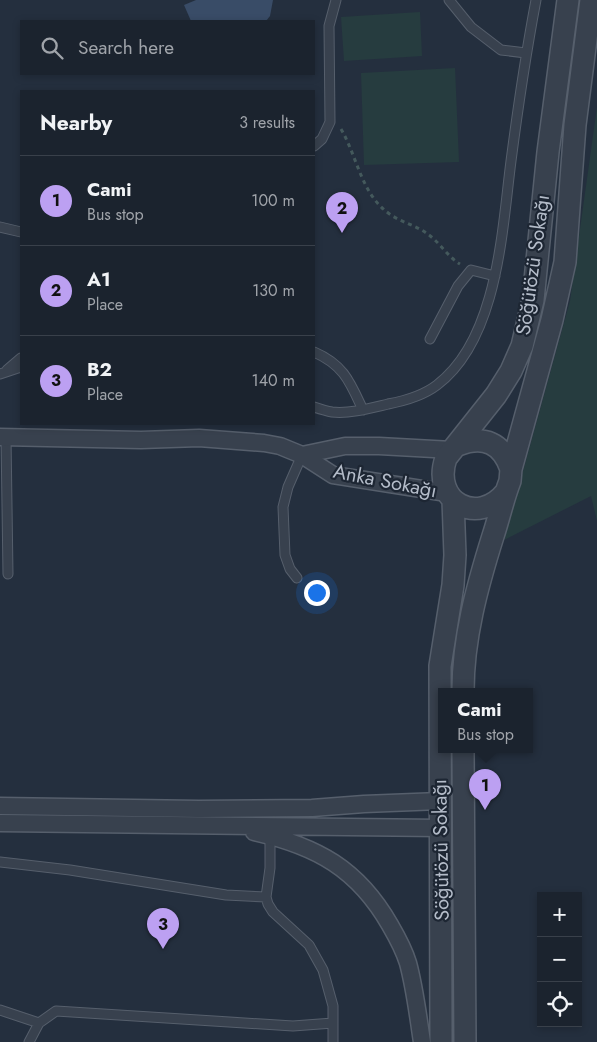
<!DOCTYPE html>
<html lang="en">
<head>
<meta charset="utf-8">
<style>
  :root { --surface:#1b232e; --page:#242b36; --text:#f1f3f6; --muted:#a0a4aa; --line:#39404a; --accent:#bca0f2 }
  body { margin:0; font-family:Jost,sans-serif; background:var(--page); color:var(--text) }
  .controls { position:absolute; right:15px; bottom:15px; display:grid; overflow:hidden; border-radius:0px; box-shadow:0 2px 8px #0003 }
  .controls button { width:45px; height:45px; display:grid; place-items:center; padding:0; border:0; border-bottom:1px solid var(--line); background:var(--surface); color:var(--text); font:25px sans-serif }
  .you { position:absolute; left:316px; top:592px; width:18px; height:18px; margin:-12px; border:4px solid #fff; border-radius:50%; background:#1a73e8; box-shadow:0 0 0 8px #1a73e833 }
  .badge { display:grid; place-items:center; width:32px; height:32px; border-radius:50%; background:var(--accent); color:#111; font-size:16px; font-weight:700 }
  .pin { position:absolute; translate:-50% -41px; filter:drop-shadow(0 1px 2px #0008) }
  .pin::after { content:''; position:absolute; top:26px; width:18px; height:15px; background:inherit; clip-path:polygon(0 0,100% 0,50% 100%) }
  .popup { position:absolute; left:438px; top:688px; width:95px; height:65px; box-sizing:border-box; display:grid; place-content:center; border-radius:0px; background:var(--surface); filter:drop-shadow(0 1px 4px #0005); font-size:16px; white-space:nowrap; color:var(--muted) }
  .popup b { font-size:19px; color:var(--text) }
  .popup::after { content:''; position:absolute; left:50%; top:100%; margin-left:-10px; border:10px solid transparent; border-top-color:var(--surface) }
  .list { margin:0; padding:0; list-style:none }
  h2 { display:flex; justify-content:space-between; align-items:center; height:65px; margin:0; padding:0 20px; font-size:21px }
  h2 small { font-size:16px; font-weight:400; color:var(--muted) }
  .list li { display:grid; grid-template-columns:32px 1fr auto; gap:15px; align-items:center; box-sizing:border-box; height:90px; padding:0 20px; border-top:1px solid var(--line) }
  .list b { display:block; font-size:19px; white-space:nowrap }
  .list p { margin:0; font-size:16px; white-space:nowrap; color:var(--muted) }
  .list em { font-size:16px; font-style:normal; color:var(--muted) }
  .icon { flex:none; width:28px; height:28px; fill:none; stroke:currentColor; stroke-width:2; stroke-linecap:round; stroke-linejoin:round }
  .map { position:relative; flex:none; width:597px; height:1042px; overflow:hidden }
  .search { position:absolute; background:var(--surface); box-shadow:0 2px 8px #0003; left:20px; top:20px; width:295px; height:55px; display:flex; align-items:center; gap:12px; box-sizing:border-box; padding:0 18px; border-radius:0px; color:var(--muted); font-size:19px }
  .panel { position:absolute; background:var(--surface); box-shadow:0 2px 8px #0003; left:20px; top:90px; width:295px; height:335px; border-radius:0px }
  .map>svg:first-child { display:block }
</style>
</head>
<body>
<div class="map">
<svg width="597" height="1042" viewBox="0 0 597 1042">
  <rect width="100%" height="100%" fill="#242f3e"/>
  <path fill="#263c3f" d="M420 12 422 56 344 61 341 17Z
    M455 68 459 162 364 165 361 73Z
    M597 107V521L591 496 504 540 570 301Z"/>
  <path fill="#394c67" d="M196 0H273L270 16 266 21H191L184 5Z"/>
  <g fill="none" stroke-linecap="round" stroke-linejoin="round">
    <defs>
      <path id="service" d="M449 0 471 27 501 50 526 53
        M314 146 322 139 330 122 329 26 336 0
        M0 227 21 232
        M430 339 458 286 471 270 495 276
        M314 352C344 365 350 382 363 410
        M7 370 21 358
        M0 374 21 367
        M314 407C320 409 326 411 332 412 350 414 371 408 388 404 404 401 424 395 437 385 498 339 502 230 511 161 518 107 526 53 536 0
        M6 437 8 574
        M297 578 290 569 285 555 283 507 288 487 302 455
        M270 836V868L266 897 268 904 273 912 309 945 323 970 333 1006V1042
        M0 862 70 870 226 895 266 897
        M0 1010 39 1023
        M29 1042 39 1023 56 1011 293 1026 333 1023"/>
      <path id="minor" d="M0 437 141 440 199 438 264 443 280 446 302 455 333 475 447 493
        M302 455 345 446H379L452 450
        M0 806 199 809 312 808 364 804 440 801
        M0 823 441 828
        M254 832C317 846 358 869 390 925 397 937 404 950 408 963 415 989 418 1016 422 1042"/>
      <path id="tertiary" d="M458 445C484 435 502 443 511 469
        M506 492C478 527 431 502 446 458L496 395 511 371 522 346 533 300 548 152 568 0
        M463 691C463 638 477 587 493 536 499 518 503 499 510 481L511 469 552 320 565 262 575 125 591 0
        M463 749 465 1042
        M441 1042 440 666 453 585 455 555 453 500"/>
    </defs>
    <use href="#service" stroke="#565f6c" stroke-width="11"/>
    <use href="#minor" stroke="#565f6c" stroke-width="19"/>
    <use href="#tertiary" stroke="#565f6c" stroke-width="24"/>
    <path stroke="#44595c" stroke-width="3" stroke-dasharray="4 4" stroke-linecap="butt" d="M341 129C358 158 361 195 391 215 403 223 418 226 429 235 440 243 448 257 460 264"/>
    <use href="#service" stroke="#38414e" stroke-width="9"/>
    <use href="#minor" stroke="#38414e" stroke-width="16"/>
    <use href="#tertiary" stroke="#38414e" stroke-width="21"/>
  </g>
  <g text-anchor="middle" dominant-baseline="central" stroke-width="4.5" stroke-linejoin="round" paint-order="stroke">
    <g font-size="20" fill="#b4bcc9" stroke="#1d2633">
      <text transform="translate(533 265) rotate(-82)">Söğütözü Sokağı</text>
      <text transform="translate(385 481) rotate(11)">Anka Sokağı</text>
      <text transform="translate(441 850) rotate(-91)">Söğütözü Sokağı</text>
    </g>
  </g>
</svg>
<div class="controls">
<button>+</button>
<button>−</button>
<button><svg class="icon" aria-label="locate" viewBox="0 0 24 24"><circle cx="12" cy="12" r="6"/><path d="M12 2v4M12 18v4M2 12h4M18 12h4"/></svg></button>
</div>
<div class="you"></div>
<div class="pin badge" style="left:485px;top:810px">1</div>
<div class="popup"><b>Cami</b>Bus stop</div>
<div class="pin badge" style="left:342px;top:233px">2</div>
<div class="pin badge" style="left:163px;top:949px">3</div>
<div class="search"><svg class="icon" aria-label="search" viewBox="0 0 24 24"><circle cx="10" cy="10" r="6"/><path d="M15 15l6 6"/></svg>Search here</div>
<section class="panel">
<h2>Nearby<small>3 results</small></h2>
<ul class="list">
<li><span class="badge">1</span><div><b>Cami</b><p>Bus stop</p></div><em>100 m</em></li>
<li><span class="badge">2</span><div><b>A1</b><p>Place</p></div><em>130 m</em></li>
<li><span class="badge">3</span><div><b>B2</b><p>Place</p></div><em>140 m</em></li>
</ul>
</section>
</div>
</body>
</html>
